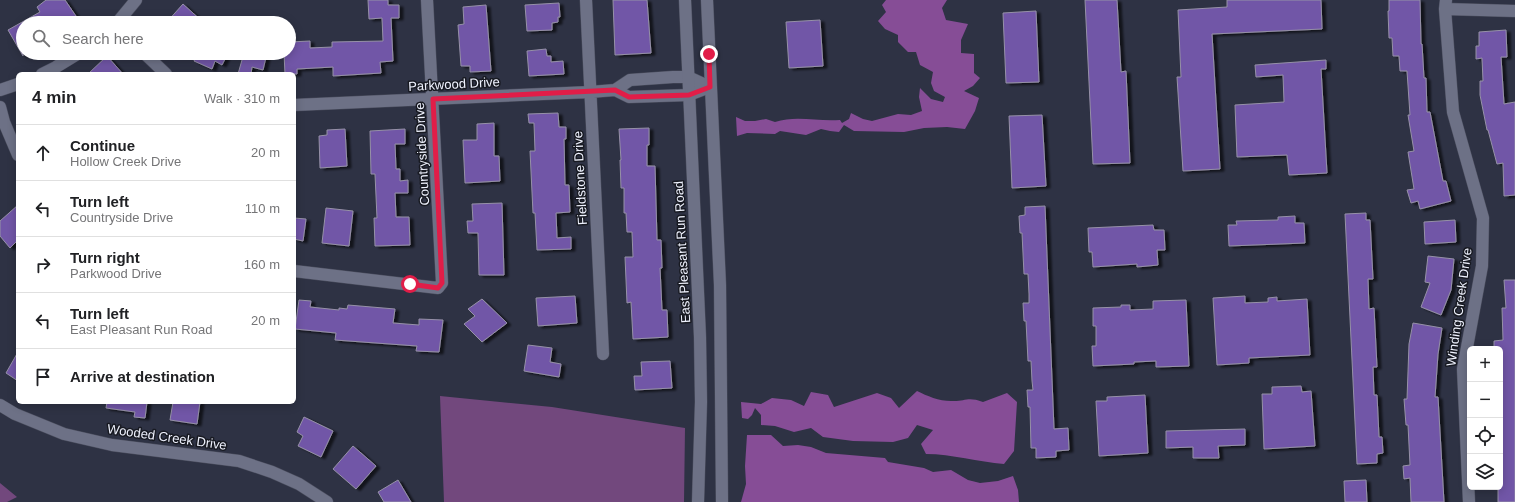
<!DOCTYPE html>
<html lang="en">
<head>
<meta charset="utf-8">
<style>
  :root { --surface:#fff; --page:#f6f6f6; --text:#202124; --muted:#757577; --line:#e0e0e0 }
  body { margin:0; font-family:Helvetica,sans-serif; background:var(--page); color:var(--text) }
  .controls { position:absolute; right:12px; bottom:12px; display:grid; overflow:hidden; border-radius:6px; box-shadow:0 2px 10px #0003 }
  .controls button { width:36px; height:36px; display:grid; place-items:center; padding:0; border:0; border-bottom:1px solid var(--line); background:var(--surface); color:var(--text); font:20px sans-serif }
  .stop { position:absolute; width:12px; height:12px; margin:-9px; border:3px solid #e11d48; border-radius:50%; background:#fff }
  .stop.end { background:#e11d48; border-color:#fff; box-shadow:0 1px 4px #0008 }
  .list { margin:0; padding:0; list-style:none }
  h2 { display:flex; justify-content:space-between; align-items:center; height:52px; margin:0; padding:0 16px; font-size:17px }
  h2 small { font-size:13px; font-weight:400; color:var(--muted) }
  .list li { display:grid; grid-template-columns:26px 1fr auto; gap:12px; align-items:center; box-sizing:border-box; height:56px; padding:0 16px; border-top:1px solid var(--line) }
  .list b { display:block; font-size:15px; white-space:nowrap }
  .list p { margin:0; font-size:13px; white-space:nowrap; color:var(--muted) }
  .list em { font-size:13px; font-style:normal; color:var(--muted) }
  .icon { flex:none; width:22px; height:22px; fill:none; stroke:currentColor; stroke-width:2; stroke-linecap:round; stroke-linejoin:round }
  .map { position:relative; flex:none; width:1515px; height:502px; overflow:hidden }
  .search { position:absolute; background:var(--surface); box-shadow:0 2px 10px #0003; left:16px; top:16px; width:280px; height:44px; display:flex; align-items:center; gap:10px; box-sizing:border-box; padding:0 14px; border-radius:22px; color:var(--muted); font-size:15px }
  .panel { position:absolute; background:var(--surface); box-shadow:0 2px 10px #0003; left:16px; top:72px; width:280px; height:332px; border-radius:6px }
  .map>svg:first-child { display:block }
</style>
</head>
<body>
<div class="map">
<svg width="1515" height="502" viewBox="0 0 1515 502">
  <defs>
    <filter id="shadow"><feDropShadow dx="4" dy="2" stdDeviation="1" flood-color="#0009"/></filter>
  </defs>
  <rect width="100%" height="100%" fill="#2e3244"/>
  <path fill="#72487d" d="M440 396 552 407 685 428 684 502H444Z
    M0 483 17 497 7 502H0Z"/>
  <path fill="#864d96" d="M886 0H947L942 8 946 20 968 24 961 40V53L974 54V73L980 78 973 86 964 91 979 98 975 111 965 129 947 127 924 128 904 132 854 131 844 125 839 132 830 131 821 129 806 135 780 131 775 134 747 133 737 136 736 117 745 121H755L766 119 775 122C797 115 818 122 840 120L842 123 849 119 851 113 863 119 872 121 898 114 911 115 922 111 919 97 920 88 931 99 943 102 945 97 934 91 931 83 933 72 920 65 916 52H908L898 42V35L885 29 878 21 886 12 882 5Z
    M917 391C927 396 939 401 951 401 965 402 967 396 983 402L1007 393 1017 402 1014 451 1004 464C978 462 952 454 926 454L921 444 933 430 917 425 908 438 893 442 853 441 823 437 811 428 794 432 775 426 761 425V415L755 408 752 415 748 419 742 418 741 402 761 404 772 398 791 400 804 406 811 392 828 395 834 407 877 393 891 398 899 408Z
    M747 435H771L783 446 798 445 811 447 826 453 885 458 888 462 924 468 933 472 951 470 968 480 980 483 998 481 1013 476 1018 490 1019 502H741L746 484 745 466Z"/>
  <path fill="#7156a7" stroke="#9691a7" filter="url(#shadow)" d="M46 0H65L78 19 72 23H23V56L8 30 40 12 37 7Z
    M368 0H388V5H399V18H391L393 61 380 62 381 73 333 76V67L297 69V74H285L284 53H289V42L310 41V48L332 47V42L383 41 382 18 369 19Z
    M613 0H647L651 53 615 55Z
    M1085 0H1117L1121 72 1126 71 1130 163 1093 164Z
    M1227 0H1321L1322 29 1212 34 1220 169 1183 171 1177 77H1181L1178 10 1227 7Z
    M1389 0H1420L1421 44H1422L1424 78H1426L1427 112H1430L1443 181H1446L1451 201 1420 209 1418 201 1411 203 1407 190 1414 189 1408 152 1414 151 1408 115H1410L1407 71H1400L1399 56H1393L1392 38H1389L1388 11H1389Z
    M559 3 560 17H558V22L552 23V30L527 31 525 5Z
    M183 4 204 23H166Z
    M486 5 491 71 470 72V66H461L458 25 464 24 463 7Z
    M1036 11 1039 82 1006 83 1003 13Z
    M820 20 823 66 789 68 786 22Z
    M1506 30 1507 57H1501L1504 104 1515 102V195L1504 196 1503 163 1497 164 1488 130H1487L1480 95V81H1483L1482 58 1476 59V46H1479V32Z
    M546 49 547 56H551V62L563 61 564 74 529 76 527 51Z
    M196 53H228L222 65 215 61 212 69 194 61 197 54Z
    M244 53H267L263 70 252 67 251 74H238Z
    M107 56 123 74H88Z
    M1326 60V69H1321L1327 173 1289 175 1287 155 1237 157 1235 105 1284 102 1283 75 1256 77 1255 65Z
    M558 113 559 127H566V139H564L565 185H569L570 212 556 213 557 238 571 237V249L537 250 535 213H533L530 151H535L534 123H529L528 114Z
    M1042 115 1046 186 1012 188 1009 116Z
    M494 123V156H499L500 181 465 183 463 140H477V124Z
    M649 128V145H647V166H655L657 240H661L662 268H660L662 310H667L668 337 633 339 631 302 627 303 625 257H633L632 232H627L626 213H624V188H621L620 160H621L619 129Z
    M345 129 347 166 320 168 319 136 327 135V130Z
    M405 129V144H395L396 169H400V181L408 180V193H395L396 217H409L410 245 375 246 374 218H377L375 174H371L370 131Z
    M502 203 504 275H479L478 233H468L467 221H473L472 204Z
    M18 205V240L10 248 0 236V221Z
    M1045 206 1054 429 1068 428 1069 450 1056 451V457L1036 458V448H1031L1030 407H1028L1027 390H1033L1032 381 1031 361H1028L1026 321H1024L1023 303H1029V294L1028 274H1024L1022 233H1020L1019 216 1025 215V207Z
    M326 208 353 211 349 246 322 243Z
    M1366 213V220H1370L1373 279H1368L1369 309 1374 308 1377 367H1373L1374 395H1377L1379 437H1382L1383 453 1377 454V463L1357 464 1345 214Z
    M1295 216V223H1304L1305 243 1229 246 1228 225H1237L1236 221 1278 220V217Z
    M294 218 306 219 303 241 294 239Z
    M1455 220 1456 242 1425 244 1424 222Z
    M1153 225 1154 230H1164L1165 250H1157L1158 265 1137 267V264L1093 267 1092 252H1089L1088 228Z
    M1428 256 1454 259 1451 290 1441 315 1421 307 1430 283 1425 282Z
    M1504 280H1515V502H1498V487H1500V349H1494V341L1503 340 1502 308H1506Z
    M575 296 577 323 538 326 536 298Z
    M1245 296V303L1268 302V298L1277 297V301L1307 299 1310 355 1249 358V363L1217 365 1213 298Z
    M482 299 507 323 482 342 464 324 475 316 468 309Z
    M299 300 311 301 310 307 339 310V308L347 309 348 305 395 309 393 323 419 325V319L443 320 439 352 416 351 417 346 335 340 336 333 295 329Z
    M1186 300 1189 366 1156 367V361L1134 362V364L1093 366 1092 346H1096V326H1093V308L1121 307V305H1130V310L1153 309V301Z
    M1413 323 1442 328 1438 354 1435 397H1438L1444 502H1411L1410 478 1404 479 1403 466 1410 465 1408 425H1406L1404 399H1407L1409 344Z
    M528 345 552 348 550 362 561 364 559 377 524 371Z
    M18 352V381L6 373Z
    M670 361 672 388 635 390 634 376H642L641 362Z
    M1301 386 1302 392 1311 391 1315 446 1264 449 1262 394H1272V387Z
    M1145 395 1148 453 1099 456 1096 401H1107V397Z
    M107 402H147L145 418 134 417 135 412 106 408Z
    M173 402H200L197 424 170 420Z
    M304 417 333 431 321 457 298 446 303 436 297 432Z
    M1245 429V445L1218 446 1219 458H1193V447L1166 448V431Z
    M353 446 376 466 356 489 333 469Z
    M398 480 411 502H384L378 492Z
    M1366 480 1367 502H1345L1344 481Z"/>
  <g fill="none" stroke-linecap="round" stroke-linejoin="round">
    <defs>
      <path id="street" d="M586 0 603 354
        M1446 0 1445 9 1453 112 1483 218 1482 266 1463 369 1469 502
        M1445 9 1515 11
        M117 23 136 0
        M144 53 166 74
        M42 74 56 67 79 53
        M0 90 18 84
        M615 90 629 97 689 95 710 87
        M294 105 590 92 615 90 630 80 673 77H688L710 87
        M0 107 4 122 18 155
        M294 271 438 288 442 283 427 0
        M0 405 15 414 64 434 112 445 239 461 272 472 299 484 327 502"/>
      <path id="secondary" d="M685 0 700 337 701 402 698 502
        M707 0 720 285 722 502"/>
    </defs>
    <use href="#street" stroke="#4a4d5d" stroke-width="13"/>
    <use href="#secondary" stroke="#4a4d5d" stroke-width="13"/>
    <use href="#street" stroke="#6d7186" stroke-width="12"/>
    <use href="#secondary" stroke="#6d7186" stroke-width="12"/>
  </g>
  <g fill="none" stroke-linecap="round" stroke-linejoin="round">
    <path stroke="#e11d48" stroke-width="5" d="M410 284 438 288 442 283 433 99 615 90 629 97 689 95 710 87 709 54"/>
  </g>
  <g text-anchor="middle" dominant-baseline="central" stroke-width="3" stroke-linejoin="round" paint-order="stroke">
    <g font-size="13" fill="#eff2fe" stroke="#181a22">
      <text transform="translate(454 84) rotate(-3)">Parkwood Drive</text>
      <text transform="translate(422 154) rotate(-93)">Countryside Drive</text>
      <text transform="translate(580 178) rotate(-93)">Fieldstone Drive</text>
      <text transform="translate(682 252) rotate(-93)">East Pleasant Run Road</text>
      <text transform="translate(1459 307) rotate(-82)">Winding Creek Drive</text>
      <text transform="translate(167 437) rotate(8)">Wooded Creek Drive</text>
    </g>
  </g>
</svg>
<div class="controls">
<button>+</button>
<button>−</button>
<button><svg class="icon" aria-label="locate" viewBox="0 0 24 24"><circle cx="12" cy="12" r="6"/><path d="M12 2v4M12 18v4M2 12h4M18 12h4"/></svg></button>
<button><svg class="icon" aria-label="layers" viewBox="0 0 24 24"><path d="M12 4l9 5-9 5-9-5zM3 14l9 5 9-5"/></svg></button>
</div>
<div class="stop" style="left:410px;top:284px"></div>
<div class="stop end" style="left:709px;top:54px"></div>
<div class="search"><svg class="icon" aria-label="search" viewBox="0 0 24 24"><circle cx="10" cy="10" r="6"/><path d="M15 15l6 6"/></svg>Search here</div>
<section class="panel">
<h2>4 min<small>Walk · 310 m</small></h2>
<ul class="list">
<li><svg class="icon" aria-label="ahead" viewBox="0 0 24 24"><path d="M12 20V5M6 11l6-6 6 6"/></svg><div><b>Continue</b><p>Hollow Creek Drive</p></div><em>20 m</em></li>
<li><svg class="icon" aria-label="left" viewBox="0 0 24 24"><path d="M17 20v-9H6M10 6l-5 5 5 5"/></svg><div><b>Turn left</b><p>Countryside Drive</p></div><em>110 m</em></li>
<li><svg class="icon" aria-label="right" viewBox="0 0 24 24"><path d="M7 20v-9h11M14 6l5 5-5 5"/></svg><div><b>Turn right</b><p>Parkwood Drive</p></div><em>160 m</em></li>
<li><svg class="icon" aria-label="left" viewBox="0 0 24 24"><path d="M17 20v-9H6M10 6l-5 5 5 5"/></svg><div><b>Turn left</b><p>East Pleasant Run Road</p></div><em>20 m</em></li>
<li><svg class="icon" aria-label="arrive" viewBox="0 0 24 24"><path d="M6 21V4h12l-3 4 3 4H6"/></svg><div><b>Arrive at destination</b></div></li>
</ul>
</section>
</div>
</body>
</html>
